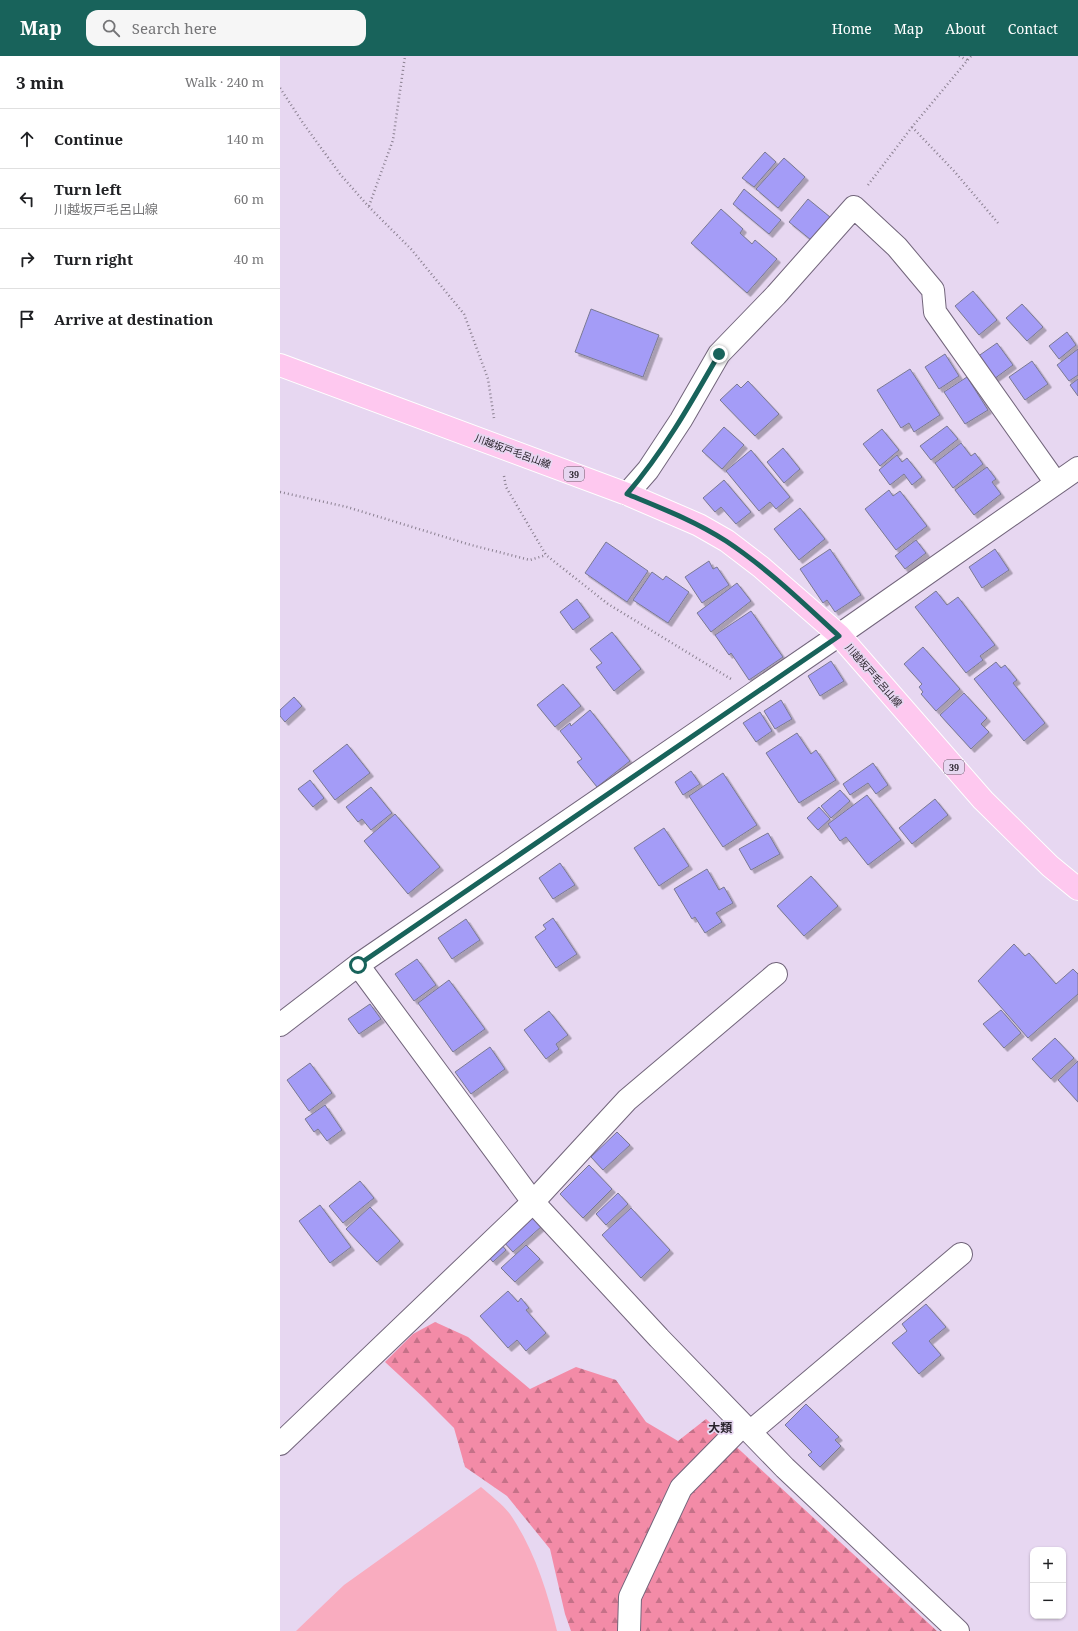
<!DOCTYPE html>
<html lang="en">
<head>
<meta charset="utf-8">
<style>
  :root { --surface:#fff; --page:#f6f6f6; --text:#202124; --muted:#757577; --line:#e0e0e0; --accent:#18635b }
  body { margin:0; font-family:"Noto Serif","Noto Sans JP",serif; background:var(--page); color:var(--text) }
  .controls { position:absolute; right:12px; bottom:12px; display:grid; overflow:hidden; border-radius:8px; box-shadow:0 1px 3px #0004 }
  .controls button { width:36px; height:36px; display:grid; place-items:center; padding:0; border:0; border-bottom:1px solid var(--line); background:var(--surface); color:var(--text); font:20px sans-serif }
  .stop { position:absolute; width:12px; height:12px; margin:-9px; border:3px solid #18635b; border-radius:50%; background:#fff }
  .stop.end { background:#18635b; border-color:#fff; box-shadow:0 1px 4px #0008 }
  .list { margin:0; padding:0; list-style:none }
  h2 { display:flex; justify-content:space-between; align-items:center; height:52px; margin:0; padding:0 16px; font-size:17px }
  h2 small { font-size:13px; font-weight:400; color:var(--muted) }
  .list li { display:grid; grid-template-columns:26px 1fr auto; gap:12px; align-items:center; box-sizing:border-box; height:60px; padding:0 16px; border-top:1px solid var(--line) }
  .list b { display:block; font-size:15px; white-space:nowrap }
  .list p { margin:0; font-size:13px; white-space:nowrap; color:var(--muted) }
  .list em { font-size:13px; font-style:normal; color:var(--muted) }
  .icon { flex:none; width:22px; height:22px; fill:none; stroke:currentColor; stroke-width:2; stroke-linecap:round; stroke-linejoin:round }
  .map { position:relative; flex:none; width:798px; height:1575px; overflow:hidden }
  header { display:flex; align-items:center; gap:24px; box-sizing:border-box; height:56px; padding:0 20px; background:var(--accent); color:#fff }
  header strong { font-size:19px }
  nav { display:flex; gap:22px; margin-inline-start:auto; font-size:14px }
  .search { width:280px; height:36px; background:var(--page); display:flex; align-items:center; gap:10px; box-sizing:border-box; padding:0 14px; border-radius:12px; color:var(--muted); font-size:15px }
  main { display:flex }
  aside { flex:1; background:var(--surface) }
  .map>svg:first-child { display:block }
</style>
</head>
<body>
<header>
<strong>Map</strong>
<div class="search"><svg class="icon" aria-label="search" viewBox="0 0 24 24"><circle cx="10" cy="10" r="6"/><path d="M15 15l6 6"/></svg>Search here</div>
<nav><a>Home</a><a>Map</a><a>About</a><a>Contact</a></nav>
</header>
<main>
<aside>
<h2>3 min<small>Walk · 240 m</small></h2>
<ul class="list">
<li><svg class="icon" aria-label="ahead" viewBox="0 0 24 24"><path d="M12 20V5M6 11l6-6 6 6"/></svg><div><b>Continue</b></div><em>140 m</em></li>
<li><svg class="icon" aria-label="left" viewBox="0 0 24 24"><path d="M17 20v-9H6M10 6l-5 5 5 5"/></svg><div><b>Turn left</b><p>川越坂戸毛呂山線</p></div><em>60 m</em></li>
<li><svg class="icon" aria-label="right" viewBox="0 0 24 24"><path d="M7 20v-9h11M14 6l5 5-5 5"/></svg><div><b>Turn right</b></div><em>40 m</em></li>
<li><svg class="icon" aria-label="arrive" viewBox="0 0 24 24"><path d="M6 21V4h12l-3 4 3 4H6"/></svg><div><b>Arrive at destination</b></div></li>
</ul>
</aside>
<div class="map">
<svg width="798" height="1575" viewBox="0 0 798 1575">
  <defs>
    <pattern id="forest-firs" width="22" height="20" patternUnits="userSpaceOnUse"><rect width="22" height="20" fill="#f38ba7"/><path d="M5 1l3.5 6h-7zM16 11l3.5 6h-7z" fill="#c57188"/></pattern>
    <filter id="shadow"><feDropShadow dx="3.5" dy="3.5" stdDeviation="0" flood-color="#0004"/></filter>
  </defs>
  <rect width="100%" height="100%" fill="#e7d7f1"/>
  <path fill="url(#forest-firs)" d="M155 1266 188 1281 250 1333 296 1311 336 1324 366 1366 398 1385 426 1363 657 1575H291L285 1558 270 1493 227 1440 185 1411 174 1372 145 1343 105 1306 133 1278Z"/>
  <path fill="#f9acbf" d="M201 1431C211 1440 225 1450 232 1461 255 1496 267 1535 277 1575H16L64 1529Z"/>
  <path fill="#a49cf7" stroke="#7a7992" filter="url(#shadow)" d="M485 96 496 106 474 131 462 122Z
    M504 102 525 121 498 152 476 133Z
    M464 133 501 164 489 178 453 148Z
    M528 143 550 161 531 184 509 166Z
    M441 153 463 173 460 177 472 188 475 184 497 203 467 237 411 187Z
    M693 235 717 264 699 279 675 250Z
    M742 248 763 271 747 285 726 262Z
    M311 253 379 279 363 321 295 296Z
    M787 276 796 289 779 303 769 290Z
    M717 287 733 309 714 323 697 301Z
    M798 293V319L789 325 777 309Z
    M665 298 679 320 659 333 645 311Z
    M752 305 768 328 745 344 729 321Z
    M630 313 660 359 634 376 629 367 621 372 597 334Z
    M687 321 708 354 685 368 664 336Z
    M798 323V340L790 329Z
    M468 325 499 358 475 380 440 344 457 328 461 332Z
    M667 370 678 383 651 404 640 390Z
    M444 371 464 389 442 413 422 395Z
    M602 373 619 394 600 410 583 388Z
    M681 387 691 400 695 397 703 408 673 432 655 407Z
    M503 392 520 413 504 427 487 406Z
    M471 394 510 441 496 453 490 446 479 455 446 415Z
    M617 399 622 406 627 402 642 421 632 429 624 418 610 429 599 414Z
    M707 411 716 423 712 426 721 438 694 459 675 434Z
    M444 424 471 456 456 468 441 451 435 456 423 442Z
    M609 434 613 440 620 435 647 470 616 494 585 453Z
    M520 452 545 483 519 504 494 473Z
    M636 484 646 497 625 513 615 500Z
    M326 486 368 515 347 546 305 517Z
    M550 493 581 539 555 556 547 544 543 547 520 513Z
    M715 493 729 514 702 532 689 511Z
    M429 505 433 513 437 511 449 529 422 547 405 521Z
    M372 516 383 524 386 520 409 536 388 567 353 544Z
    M457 527 471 545 431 576 417 557Z
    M656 535 667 549 678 541 715 589 700 600 703 604 686 617 635 551Z
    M297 543 310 561 293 574 280 556Z
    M471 555 503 601 469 624 451 597 449 599 435 579Z
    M332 576 361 613 334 635 316 611 322 607 310 593Z
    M643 591 680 633 656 655 641 638 643 636 639 631 642 628 624 608Z
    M551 605 564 625 540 640 528 620Z
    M716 606 721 612 725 609 737 624 733 627 765 667 744 685 694 623Z
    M283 628 301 650 275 671 257 649Z
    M684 637 707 662 701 668 709 676 691 693 660 659Z
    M14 641 22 650 5 666 0 660V654Z
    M501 644 512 663 495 673 484 655Z
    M310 654 350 705 317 731 297 706 302 703 280 675 290 667 291 670Z
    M480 656 492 675 476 686 463 667Z
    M517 677 531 698 536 694 556 724 519 747 486 697Z
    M67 688 90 717 55 744 33 715Z
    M593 707 608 729 596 738 588 727 570 739 563 728Z
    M411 715 420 728 403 739 395 726Z
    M443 717 477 769 443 791 409 740Z
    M30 724 44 742 33 751 18 733Z
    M91 731 112 757 91 774 82 763 78 766 66 751Z
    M560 734 570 745 551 762 541 750Z
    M587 739 621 784 588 809 566 781 560 785 548 768Z
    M655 743 668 759 632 788 619 772Z
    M539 751 550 763 538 774 527 762Z
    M115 758 160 811 128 838 84 785Z
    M384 772 409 810 379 830 354 792Z
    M488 777 500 798 471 814 459 793Z
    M280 807 295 829 273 843 259 822Z
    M427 813 439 834 444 831 453 847 436 857 442 866 425 877 415 861 412 863 394 833Z
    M531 820 558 850 524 880 497 850Z
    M273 862 297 898 276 912 255 881 266 873 263 869Z
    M186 863 200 884 172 903 158 882Z
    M734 888 745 900 749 897 776 928 793 913 798 918V938L748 982 698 925Z
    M137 903 156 929 134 945 115 918Z
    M169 924 205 973 173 996 138 947Z
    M90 948 101 963 79 978 68 963Z
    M721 954 741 977 724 992 703 968Z
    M269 955 288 979 276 988 279 993 266 1003 244 974Z
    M775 982 794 1002 771 1023 752 1003Z
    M210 991 225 1013 191 1038 175 1016Z
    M798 1005V1046L778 1024Z
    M30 1007 52 1037 29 1055 7 1024Z
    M45 1049 62 1074 47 1085 38 1073 34 1076 25 1063Z
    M337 1076 350 1089 323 1114 311 1101Z
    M309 1109 332 1133 303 1162 280 1138Z
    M80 1125 94 1142 63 1167 49 1150Z
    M338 1137 348 1148 326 1169 316 1158Z
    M40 1149 71 1191 50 1207 19 1165Z
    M90 1151 120 1185 97 1206 66 1173Z
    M351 1152 390 1194 361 1222 322 1179Z
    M251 1157 262 1170 233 1196 221 1183Z
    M218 1185 226 1194 213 1206 206 1198Z
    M246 1189 260 1203 235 1226 221 1212Z
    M228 1235 238 1246 241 1242 249 1252 246 1254 266 1277 246 1295 237 1284 228 1292 200 1260Z
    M646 1248 666 1271 649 1285 661 1299 639 1318 612 1287 627 1275 622 1268Z
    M526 1348 559 1381 555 1384 561 1390 540 1411 528 1399 532 1396 505 1369Z"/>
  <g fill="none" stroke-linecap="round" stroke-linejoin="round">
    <defs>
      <path id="minor" d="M347 438 368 414 401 364 439 298 496 239 574 151 617 191 653 234 655 256 776 427
        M78 909 253 1146 379 1282 505 1412 678 1575
        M0 969 78 909 559 579 798 412
        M470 1376 681 1198
        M0 1388 253 1146 347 1044 496 918
        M349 1575 350 1541 401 1432 463 1369"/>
      <path id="major" d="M0 309 347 438 419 469 447 485 481 511 559 579 703 744 770 810 798 833"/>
    </defs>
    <use href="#minor" stroke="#72657b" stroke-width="24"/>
    <use href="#major" stroke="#fff" stroke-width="24"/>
    <path stroke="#8b8091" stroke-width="2.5" stroke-dasharray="1 3" stroke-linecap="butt" d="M679 0 687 4
      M0 32 23 67 60 118 89 151 131 193 184 258 208 323 214 362
      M632 71 674 115 718 167
      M588 129 632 71 691 0
      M89 150 113 84 125 0
      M224 420 226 431 266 499 328 548 451 623
      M0 436 67 451 191 489 250 504 266 499"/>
    <use href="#minor" stroke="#fff" stroke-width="22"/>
    <use href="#major" stroke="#fec8ef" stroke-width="22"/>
  </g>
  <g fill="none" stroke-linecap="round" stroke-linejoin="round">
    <path stroke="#18635b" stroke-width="5" d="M78 909 559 580C523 547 487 512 446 485 415 465 381 452 347 438 384 395 411 347 439 298"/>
  </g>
  <g text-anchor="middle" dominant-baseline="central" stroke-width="3.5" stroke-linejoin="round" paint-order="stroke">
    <g fill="#e7d7f1" stroke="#625967" stroke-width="1">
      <rect x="284" y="411" width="20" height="14" rx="3"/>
      <rect x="664" y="704" width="20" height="14" rx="3"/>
    </g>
    <g font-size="9" font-weight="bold" fill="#29232c">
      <text x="294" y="418">39</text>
      <text x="674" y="711">39</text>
    </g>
    <g font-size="10" fill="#29232c" stroke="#e7d7f1">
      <text transform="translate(233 395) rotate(20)">川越坂戸毛呂山線</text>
      <text transform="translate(594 619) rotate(49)">川越坂戸毛呂山線</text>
    </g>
    <g font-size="12" font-weight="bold" fill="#29232c" stroke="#e7d7f1">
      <text x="440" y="1371">大類</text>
    </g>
  </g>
</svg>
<div class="controls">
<button>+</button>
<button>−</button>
</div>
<div class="stop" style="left:78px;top:909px"></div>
<div class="stop end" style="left:439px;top:298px"></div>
</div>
</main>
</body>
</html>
